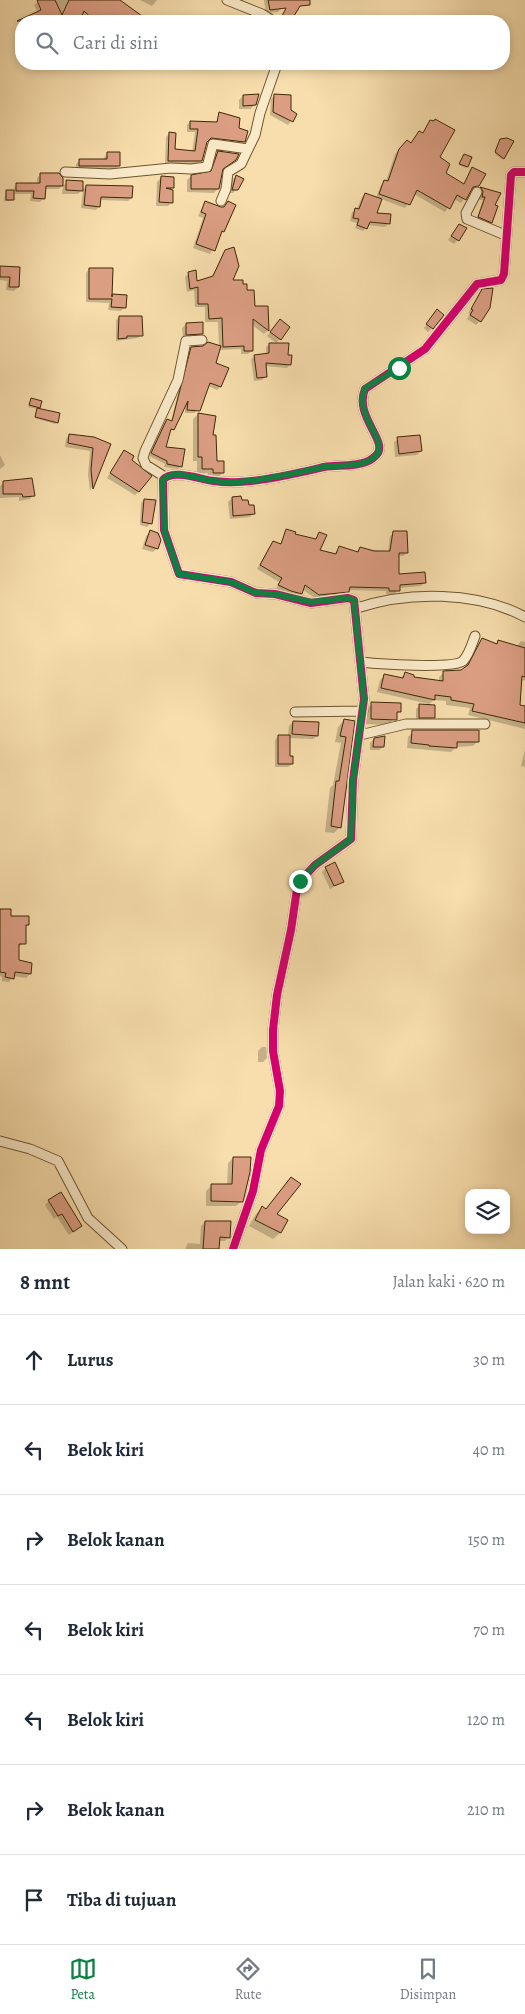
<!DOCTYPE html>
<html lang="id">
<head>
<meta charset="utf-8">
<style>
  :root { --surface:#fff; --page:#f2f2f3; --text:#1f2937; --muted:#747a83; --line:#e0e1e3; --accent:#0b8043 }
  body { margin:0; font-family:Alegreya,serif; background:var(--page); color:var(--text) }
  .controls { position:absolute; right:15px; bottom:15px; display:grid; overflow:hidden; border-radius:10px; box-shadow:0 2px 8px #0003 }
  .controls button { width:45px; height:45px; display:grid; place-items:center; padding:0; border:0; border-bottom:1px solid var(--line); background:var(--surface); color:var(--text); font:25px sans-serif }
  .stop { position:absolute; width:15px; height:15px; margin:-11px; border:4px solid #0b8043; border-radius:50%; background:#fff }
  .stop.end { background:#0b8043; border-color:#fff; box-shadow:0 1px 5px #0008 }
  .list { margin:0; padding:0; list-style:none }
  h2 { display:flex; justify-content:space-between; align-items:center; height:65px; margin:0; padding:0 20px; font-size:21px }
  h2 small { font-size:16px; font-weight:400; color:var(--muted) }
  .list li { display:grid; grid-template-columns:32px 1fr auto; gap:15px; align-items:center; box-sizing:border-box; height:90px; padding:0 20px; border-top:1px solid var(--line) }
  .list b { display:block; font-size:19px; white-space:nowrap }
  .list em { font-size:16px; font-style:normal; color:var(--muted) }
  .icon { flex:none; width:28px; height:28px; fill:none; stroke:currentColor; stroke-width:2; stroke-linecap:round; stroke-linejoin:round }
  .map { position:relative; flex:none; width:525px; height:1249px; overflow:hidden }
  .search { position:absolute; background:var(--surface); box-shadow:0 2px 8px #0003; left:15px; right:15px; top:15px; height:55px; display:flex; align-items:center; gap:12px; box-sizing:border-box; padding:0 18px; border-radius:20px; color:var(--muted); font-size:19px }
  .sheet { height:695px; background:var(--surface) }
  nav { display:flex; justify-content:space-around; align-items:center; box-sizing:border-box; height:70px; border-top:1px solid var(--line); background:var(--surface); font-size:14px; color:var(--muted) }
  nav a { display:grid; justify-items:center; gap:2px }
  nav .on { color:var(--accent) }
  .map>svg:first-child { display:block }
</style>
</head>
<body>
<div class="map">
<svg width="525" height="1249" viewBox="0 0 525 1249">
  <rect width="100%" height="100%" fill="#f8dead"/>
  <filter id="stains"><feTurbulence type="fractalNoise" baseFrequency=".004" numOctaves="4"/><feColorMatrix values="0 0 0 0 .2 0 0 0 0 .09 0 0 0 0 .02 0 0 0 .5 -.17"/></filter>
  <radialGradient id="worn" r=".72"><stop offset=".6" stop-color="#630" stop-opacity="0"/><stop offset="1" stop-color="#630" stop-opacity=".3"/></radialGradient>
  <path fill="#0003" d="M40 0H91L85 21H21V33L17 25 21 21 38 13 34 5Z
    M107 0H118L105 21H88L99 5Z
    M140 0H157L152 6Z
    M264 0H281L282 8 278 12 266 13Z
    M292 0H295L293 17 319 21H282L278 18 282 16Z
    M243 96 255 104 251 109H239V100Z
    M274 96 296 114 288 125 270 115 271 99Z
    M220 114 238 129 244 142 240 145 206 141 201 161 197 164H165L166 137 169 134 174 150 192 152 195 132H187V125L190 122 215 124Z
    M430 121 438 158 445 174 463 185 473 169 478 185 470 190 461 203 454 199 445 212 414 194 405 208 381 199 375 214 389 223 385 227 367 225 363 231 355 228 357 223 350 221 352 212 357 209 362 197 365 194 376 198 381 185 386 181 395 154 403 145 410 144 416 136 422 134Z
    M500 140 503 158 502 159 495 154Z
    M218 152 221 170 218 189 214 193 187 192V180L191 176 209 173 214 156Z
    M107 153 119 166 115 170H76V164L80 160H103Z
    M464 155 467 167 466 168 459 165Z
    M40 175 62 185 59 189H44V198L40 202 30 201 31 194H13L11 201H4L6 191H13L16 184H37V178Z
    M236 176 237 189 233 193H229L232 180Z
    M161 178 172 188 170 190 172 202 168 206H156L157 182Z
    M67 182 82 190 78 194H62L63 186Z
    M86 186 131 198 128 201 100 200 99 206 96 210 81 208 83 190Z
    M480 188 499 194 493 206 491 222 488 225 476 220 483 200H479L481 195 478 191Z
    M205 202 223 208 228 203 223 231 210 254 193 248 203 218 198 216Z
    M459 225 458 240 454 244 448 240Z
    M225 251 231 282 246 291 253 307H267L268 330 264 334 252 325V351L248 354H241V349L219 350 214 364 220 387 217 390 208 386 195 413H185V403L166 439 164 448 181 466 178 469 164 467 165 464 149 456 164 424 167 420 171 422 188 352 192 348 219 347 218 322H205V307H195L194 290 187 292 185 277 189 273 196 282 211 278Z
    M0 267 19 268 18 287 14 291 6 290 7 281 0 280Z
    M89 269 111 297 125 307 121 311 108 310 109 303 86 302V273Z
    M483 291 480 321 476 325 467 319 470 314 468 313Z
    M433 315 432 328 428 332 424 328Z
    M119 317 141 335 138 338 116 341V320Z
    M186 324 202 334 198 337 183 338 182 328Z
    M276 325 280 339 276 343 267 336Z
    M270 344 287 356 290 364 287 368 265 366 266 376 262 380 254 381 251 359 255 356 266 355V347Z
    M31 400 39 408 38 409 28 407Z
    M37 410 57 422 55 424 35 418Z
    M198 414 212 437 216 462 223 472 218 478H208V473H197V461H193V419Z
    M69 435 110 444 90 491 88 474 90 451 65 447 66 439Z
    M398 439 421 451 417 455 395 457 394 442Z
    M124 452 130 460 138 492 135 495 107 478Z
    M0 455 5 465 0 469Z
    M3 483 33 495 30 499 19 501V497L0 498V486Z
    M232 498 241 502 254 513 250 517 230 519 228 502Z
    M144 500 150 524 147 527 140 525 141 503Z
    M287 530 294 535 314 540 320 533 318 551 334 555 339 547 356 552 360 548 388 552 390 536 394 533 407 553 403 556H398V576L424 583 421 586 399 588 395 594H386V591L348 590 344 595 315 598 302 589 297 596 276 589 279 582 257 569 270 546 274 542 280 545Z
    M150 532 157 548 153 552 142 549 146 536Z
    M482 640 495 645 499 641 517 646 521 641 525 642V680L521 681 519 706 525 707V729L468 715 470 708 446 705V701L434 700 429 704 377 692 380 680 385 675 401 678 405 674 412 678 439 681V677L444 672 462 671Z
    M372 704 399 711 389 725 365 724 366 710Z
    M420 705 434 717 430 721H416V709Z
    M344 720 353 722 340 827 334 833 325 832 330 788 333 785 341 743 335 742 338 727Z
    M293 722 317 736 313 739 289 738V757L292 764 288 767H275V740L278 736H288L289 726Z
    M413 732 478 741 473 746 456 747 451 752 407 748 408 737Z
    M374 739 383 747 379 750H370V743Z
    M525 750V767L521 766Z
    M326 868 342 882 330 889 322 872Z
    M0 909 10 917 28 925 25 927V943L18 947V962L31 964 30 974 26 978 13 976 9 982 2 981V977L0 976Z
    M262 1047H266L267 1058 263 1062H258V1051Z
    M233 1158 242 1201 236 1206H206V1191L212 1185 227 1186 228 1163Z
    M291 1178 275 1215 286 1220 280 1233 273 1239 249 1226 256 1214 262 1208 265 1210Z
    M49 1201 81 1226 69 1235 57 1217 54 1219 45 1205Z
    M205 1222 229 1237 225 1241H218V1249H185L188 1243 200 1244 201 1226Z"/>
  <path fill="#db9e83" stroke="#3e2804" d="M37 0H55L62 15 69 0H120L142 16 138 21H127L120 16 115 21H95L84 11 80 21H17L41 10Z
    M268 0H310V5L300 6 291 21 282 16 286 8 270 10Z
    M259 94 256 105 243 106V95Z
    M274 94 291 95V110L297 114 293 122 273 112Z
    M219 112 240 118 239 128 248 131 245 142 211 138 207 142 202 161H168L169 132 176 133 175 149 195 151 198 129H190V121L217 122Z
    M435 119 455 130 440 157 450 164 446 173 464 184 472 167 486 174 479 186 473 187 466 200 457 195 450 209 417 190 410 205 379 194 384 180 388 181 399 149 407 140 411 143 419 131 423 133 430 120 434 121Z
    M507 138 514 141 504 159 495 152 500 139Z
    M218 151 239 154 236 160 223 169 219 189H191V175L211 171Z
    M107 152H120V166H79V159H107Z
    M464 154 472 157 468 167 459 164Z
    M40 173H59L63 178V186H46L45 199 33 198 34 191H16V183H40Z
    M236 175 244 179 238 190H232Z
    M161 176 174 177V188H166L173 190V203L159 202Z
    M66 180 83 181V191L66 190Z
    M86 185 133 186 132 198 101 197 100 207 84 205Z
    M480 187 501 193 495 205 498 206 492 223 478 217 485 197H482L483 191Z
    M6 190H14V200H6Z
    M365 193 382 199 377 213 391 214 390 224 370 222 367 229 357 225 359 219 353 218 355 208 359 209Z
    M205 201 221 207H224L228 201 236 205 224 232 222 231 215 251 196 244 206 214 201 212Z
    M459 224 467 228 459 241 451 236Z
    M234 247 239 266 233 280H243V284H247V290H254L255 306H268L269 331 253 319V351H244V346L223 347 222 318 209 319 208 304H198V287L190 289 188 272 196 270 197 281 213 276 225 250Z
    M0 266 20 267 19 287H9L10 277H0Z
    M89 268H113L112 297V294L127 295 126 308 111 307 112 299H89Z
    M493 288 490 308 481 322 470 315 473 310 471 309 482 289Z
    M437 309 444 315 433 329 426 324Z
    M119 316H142L143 336H127V338L118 339Z
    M280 319 290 327 281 340 270 332Z
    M203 322V334L186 335V323Z
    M208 342 221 346 216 363 229 368 221 387 210 383 200 411 187 410 188 401 174 430 171 429 166 447 185 449 182 467 167 464V461L151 453 167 419 172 421 191 347 203 346Z
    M269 343H289L288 355H292L291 365 266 363 267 377 257 378 254 355 269 353Z
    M31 398 42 401 40 408 29 405Z
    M37 408 60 413 58 423 35 417Z
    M198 413 216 416 213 435H216L217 461H224V473H213V469H202V457H198Z
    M69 434 94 437 111 444 93 489 91 470 93 448 68 443Z
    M420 435 422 451 399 454 397 437Z
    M124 450 134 456 132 460 152 476 139 492 110 473Z
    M32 478 35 496 23 497 22 494H3V481Z
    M241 496 242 500H248L249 505H254L255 514 233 516 232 497Z
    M144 499 156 500 152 524 142 522Z
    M286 529 296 532 295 534 316 539 319 532 327 535 320 550 336 554 339 546 358 552 360 547 374 551H390L393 531H407L408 553H399V574L425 572 426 583 400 585V591H389V588L350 587 349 592 319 595 305 585 302 594 291 591 278 585 282 578 260 565 273 541 281 544Z
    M150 530 158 533 161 540 158 549 145 545Z
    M482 638 497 644 498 640 525 648V677L522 676 520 705 525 706V723L472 711 474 704 451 700V697L435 695V700L381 688 384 674 403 678 405 672 414 675V677L443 681V671L461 670 468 665Z
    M371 702 401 703V712H397V720L371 719Z
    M419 704 435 705V718H419Z
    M344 719 355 721 341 828 331 826 336 781H339L346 737 340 736Z
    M293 721 319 722 318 736 292 734Z
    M412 730H479V742H457V748L429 746V745L411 743Z
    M278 735H290V756H293V764H278Z
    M385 736 384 747H373L374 738Z
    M335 862 344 882 334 886 325 867Z
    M0 909H11V916H29V925H26V944H19V960L32 963 31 974 15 972 14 979 5 977 6 973 0 972Z
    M233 1157H251L250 1172 243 1202 211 1201V1184H232Z
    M291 1177 301 1184 277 1214 288 1220 281 1233 255 1220 262 1206 266 1209Z
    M61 1192 82 1226 73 1232 62 1214 58 1216 48 1200Z
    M205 1221H231L230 1238 220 1237 219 1249H203Z"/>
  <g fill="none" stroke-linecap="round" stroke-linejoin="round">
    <defs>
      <path id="street" d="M227 0 262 14 273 21
        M65 172 110 174 171 168 191 169 207 167 213 144 248 149
        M477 192 466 213 467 219 505 235
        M221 201 226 189 228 172 241 164 255 135 260 113 277 64
        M165 477 146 465 143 458 145 451 178 380 186 341 202 340
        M357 608C408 591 477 591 525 617
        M362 662C378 664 453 669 463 661 469 655 472 644 475 636
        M295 712 363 711
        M360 735 406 724H485
        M0 1141 30 1149 58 1161 88 1218 122 1249
        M233 1249 253 1191 261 1150 279 1106 280 1091 273 1051V1030L277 995 291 930 297 889 300 881 315 865 351 839 353 780 364 699 354 600 348 598 311 603 275 594 256 593 231 582 179 574 164 530 163 480C172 468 202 480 214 481 245 486 294 474 324 467 337 465 354 467 366 462 370 461 376 456 378 453 386 439 354 415 365 389L425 349 477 284 501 280 504 274 511 175 514 172H525"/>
    </defs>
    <use href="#street" stroke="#6c562e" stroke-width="11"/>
    <use href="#street" stroke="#faeaca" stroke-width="9"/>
    <defs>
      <path id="cycleway" d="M233 1249 253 1191 261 1150 279 1106 280 1091 273 1051V1030L277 995 291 930 297 889 300 881 315 865 351 839 353 780 364 699 354 600 348 598 311 603 275 594 256 593 231 582 179 574 164 530 163 480C172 468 202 480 214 481 245 486 294 474 324 467 337 465 354 467 366 462 370 461 376 456 378 453 386 439 354 415 365 389L425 349 477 284 501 280 504 274 511 175 514 172H525"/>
    </defs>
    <use href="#cycleway" stroke="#faeaca" stroke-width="11"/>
    <use href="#cycleway" stroke="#d6006c" stroke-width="8"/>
  </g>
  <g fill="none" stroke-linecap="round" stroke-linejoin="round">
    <path stroke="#0b8043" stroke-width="6" d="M300 881 315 865 351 839 353 780 364 699 354 600 348 598 311 602 275 594 256 593 231 582 179 574 164 530 163 480C171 468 203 480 214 481 244 486 294 473 324 467 337 465 354 467 366 462 370 461 376 456 378 453 386 439 354 415 365 388L399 368"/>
  </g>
  <rect width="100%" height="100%" filter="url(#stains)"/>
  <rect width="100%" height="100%" fill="url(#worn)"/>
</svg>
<div class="controls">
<button><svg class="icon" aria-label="layers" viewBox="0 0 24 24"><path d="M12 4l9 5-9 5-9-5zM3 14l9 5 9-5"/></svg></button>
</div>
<div class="stop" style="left:399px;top:368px"></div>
<div class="stop end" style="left:300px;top:881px"></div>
<div class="search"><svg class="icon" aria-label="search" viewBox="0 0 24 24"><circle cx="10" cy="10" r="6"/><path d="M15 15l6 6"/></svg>Cari di sini</div>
</div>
<section class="sheet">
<h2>8 mnt<small>Jalan kaki · 620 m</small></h2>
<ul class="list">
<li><svg class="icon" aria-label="ahead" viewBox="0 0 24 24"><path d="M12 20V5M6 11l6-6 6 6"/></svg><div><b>Lurus</b></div><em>30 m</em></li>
<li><svg class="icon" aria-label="left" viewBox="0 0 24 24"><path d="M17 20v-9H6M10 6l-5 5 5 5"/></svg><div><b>Belok kiri</b></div><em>40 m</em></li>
<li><svg class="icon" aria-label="right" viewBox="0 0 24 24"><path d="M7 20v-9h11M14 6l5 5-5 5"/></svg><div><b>Belok kanan</b></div><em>150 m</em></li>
<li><svg class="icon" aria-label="left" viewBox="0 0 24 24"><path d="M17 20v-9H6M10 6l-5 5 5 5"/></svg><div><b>Belok kiri</b></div><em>70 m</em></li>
<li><svg class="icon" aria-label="left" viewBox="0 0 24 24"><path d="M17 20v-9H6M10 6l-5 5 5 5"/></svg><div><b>Belok kiri</b></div><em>120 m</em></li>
<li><svg class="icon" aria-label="right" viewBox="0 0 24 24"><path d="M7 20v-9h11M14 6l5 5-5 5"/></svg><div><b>Belok kanan</b></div><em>210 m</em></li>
<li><svg class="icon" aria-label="arrive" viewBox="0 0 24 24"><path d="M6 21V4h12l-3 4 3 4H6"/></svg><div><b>Tiba di tujuan</b></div></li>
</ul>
</section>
<nav>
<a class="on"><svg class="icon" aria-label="map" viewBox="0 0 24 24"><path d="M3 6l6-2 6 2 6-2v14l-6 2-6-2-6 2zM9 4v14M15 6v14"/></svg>Peta</a>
<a><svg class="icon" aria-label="directions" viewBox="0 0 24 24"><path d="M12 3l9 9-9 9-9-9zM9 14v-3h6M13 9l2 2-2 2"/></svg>Rute</a>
<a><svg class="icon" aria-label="saved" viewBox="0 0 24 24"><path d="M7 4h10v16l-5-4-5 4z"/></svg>Disimpan</a>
</nav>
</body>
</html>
